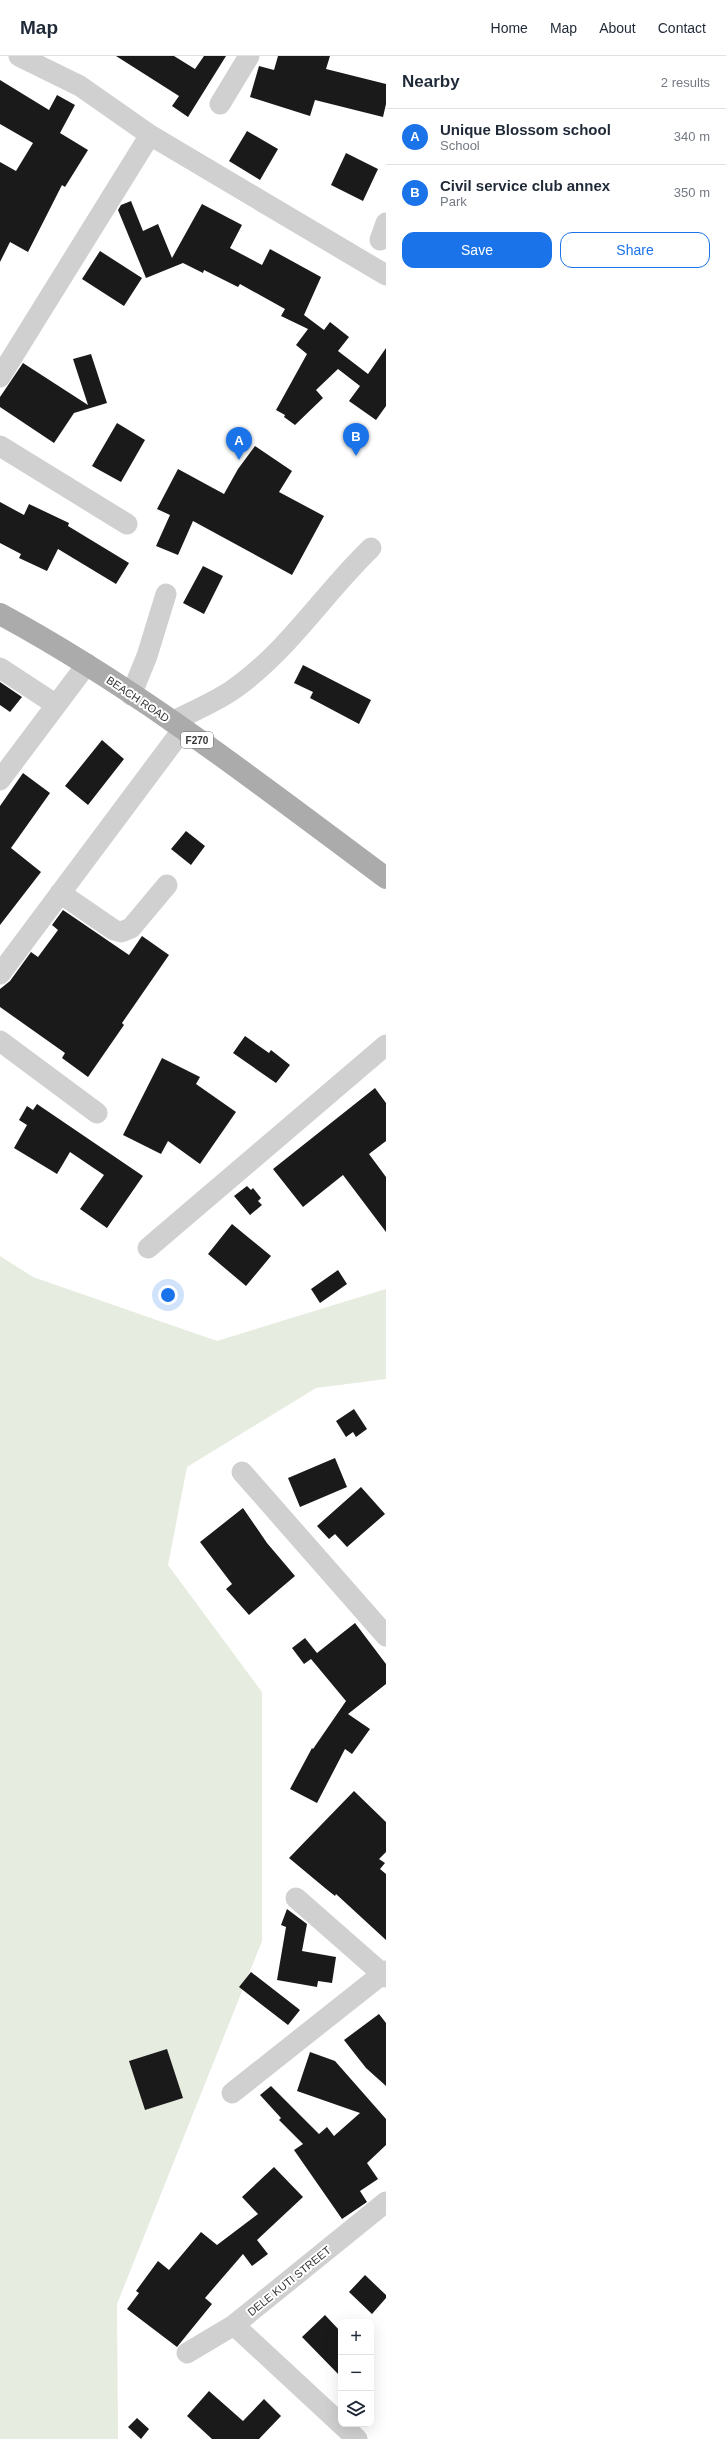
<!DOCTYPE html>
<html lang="en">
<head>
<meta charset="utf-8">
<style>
  :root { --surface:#fff; --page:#f2f2f3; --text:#1f2937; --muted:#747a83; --line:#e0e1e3; --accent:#1a73e8 }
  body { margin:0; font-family:Arial,sans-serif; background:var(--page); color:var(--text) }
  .controls { position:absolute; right:12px; bottom:12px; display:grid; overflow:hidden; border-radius:8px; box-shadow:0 4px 16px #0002 }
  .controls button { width:36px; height:36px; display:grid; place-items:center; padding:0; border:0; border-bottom:1px solid var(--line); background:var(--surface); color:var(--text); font:20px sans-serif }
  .you { position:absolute; left:168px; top:1239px; width:14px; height:14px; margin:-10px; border:3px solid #fff; border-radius:50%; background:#1a73e8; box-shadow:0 0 0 6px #1a73e833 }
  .badge { display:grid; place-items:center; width:26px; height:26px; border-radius:50%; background:var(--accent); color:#fff; font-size:13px; font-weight:700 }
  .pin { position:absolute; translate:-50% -33px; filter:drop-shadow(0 1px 2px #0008) }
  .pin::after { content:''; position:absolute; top:21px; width:14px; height:12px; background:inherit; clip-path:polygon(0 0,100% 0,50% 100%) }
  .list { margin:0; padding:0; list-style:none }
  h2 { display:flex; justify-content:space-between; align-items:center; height:52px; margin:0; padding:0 16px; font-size:17px }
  h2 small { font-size:13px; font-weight:400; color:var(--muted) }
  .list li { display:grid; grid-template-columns:26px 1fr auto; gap:12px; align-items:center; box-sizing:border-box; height:56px; padding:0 16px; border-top:1px solid var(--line) }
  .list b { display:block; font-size:15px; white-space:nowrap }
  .list p { margin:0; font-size:13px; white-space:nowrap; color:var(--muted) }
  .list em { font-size:13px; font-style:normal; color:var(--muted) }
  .actions { display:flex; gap:8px; padding:12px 16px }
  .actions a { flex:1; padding:9px 0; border:1px solid var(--accent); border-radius:12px; text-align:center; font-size:14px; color:var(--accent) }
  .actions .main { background:var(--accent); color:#fff }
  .icon { flex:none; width:22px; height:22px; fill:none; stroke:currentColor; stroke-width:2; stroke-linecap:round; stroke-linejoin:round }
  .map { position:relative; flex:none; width:386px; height:2383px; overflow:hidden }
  header { display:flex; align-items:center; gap:24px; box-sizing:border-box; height:56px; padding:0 20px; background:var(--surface); border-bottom:1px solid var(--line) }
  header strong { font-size:19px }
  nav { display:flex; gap:22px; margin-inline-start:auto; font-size:14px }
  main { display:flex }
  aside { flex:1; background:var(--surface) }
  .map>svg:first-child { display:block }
</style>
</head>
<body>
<header>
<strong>Map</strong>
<nav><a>Home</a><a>Map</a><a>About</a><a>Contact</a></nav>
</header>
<main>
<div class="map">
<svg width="386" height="2383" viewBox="0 0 386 2383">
  <rect width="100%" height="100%" fill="#fff"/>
  <path fill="#e6ecdf" d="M0 1200 33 1221 217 1285 386 1233V1323L316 1332 187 1411 168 1509 262 1636V1885L117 2248 118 2383H0Z"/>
  <path fill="#1a1a1a" d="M116 0H174L195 13 204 0H226L188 61 172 50 179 40Z
    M278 0H330L326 13 386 28V48L383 61 315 44 310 60 250 41 259 10 274 14Z
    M0 24 49 54 57 39 75 49 60 77 88 94 65 131 62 129 28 196 10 186 0 206V106L16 115 33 87 0 68Z
    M247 75 278 93 260 124 229 105Z
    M346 97 378 113 363 145 331 129Z
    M131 145 143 175 158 168 172 202 202 148 242 169 230 192 262 209 270 193 321 221 304 259 324 274 330 266 349 281 338 295 368 318 386 292V350L376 364 349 345 360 330 338 313 316 334 323 342 295 369 284 361 285 359 276 354 307 298 296 289 308 273 281 260 285 253 240 228 238 231 204 214 203 217 183 207 146 222 118 154 121 149Z
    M100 195 142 222 124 250 82 223Z
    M91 298 107 347 74 357 54 387 0 351V341L23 307 88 349 73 303Z
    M117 367 145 384 121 426 92 410Z
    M255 390 292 415 279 436 324 460 292 519 193 465 178 499 156 490 170 459 157 453 178 413 224 438 238 413Z
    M0 446 24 459 29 448 69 467 68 470 129 507 116 528 58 493 47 515 19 502 21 498 0 487Z
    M203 510 223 520 204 558 183 547Z
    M303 609 371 644 359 668 310 642 313 636 294 627Z
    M0 626 22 641 10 656 0 649Z
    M102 684 124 703 88 749 65 730Z
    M23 717 50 737 11 792 41 816 0 869V750Z
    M186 775 205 790 191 809 171 793Z
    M63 854 129 899 142 880 169 899 122 967 124 969 88 1021 62 1002 65 997 0 951V933L10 925 31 896 38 901 58 874 52 869Z
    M245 980 269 997 271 994 290 1009 276 1027 233 997Z
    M162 1002 200 1021 196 1028 236 1056 200 1108 168 1085 161 1098 123 1079Z
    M375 1032 386 1047V1085L369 1098 386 1121V1176L343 1119 303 1151 273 1113Z
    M37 1048 143 1120 107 1172 80 1153 104 1119 70 1096 57 1118 14 1092 27 1069 19 1064 27 1050 33 1054Z
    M247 1130 251 1134 253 1132 261 1142 258 1145 262 1149 250 1159 234 1140Z
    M232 1168 271 1200 246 1230 208 1198Z
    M338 1214 347 1228 320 1247 311 1233Z
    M354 1353 367 1373 356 1381 353 1376 346 1381 336 1365Z
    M335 1402 347 1431 300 1451 288 1422Z
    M361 1431 385 1458 347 1491 335 1478 329 1483 317 1470Z
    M243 1452 267 1487 295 1520 249 1559 226 1533 232 1528 200 1486Z
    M355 1567 386 1608V1628L348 1658 370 1673 352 1698 345 1693 317 1747 290 1733 312 1692 313 1693 346 1645 311 1603 304 1608 292 1592 305 1582 317 1597Z
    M354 1735 386 1766V1796L379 1803 385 1807 380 1813 386 1818V1884L336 1838 335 1840 325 1832 289 1802Z
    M287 1853 307 1868 302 1895 336 1901 332 1927 318 1925 317 1931 277 1924 286 1871 281 1869Z
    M251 1916 300 1954 288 1969 239 1931Z
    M379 1958 386 1967V2030L366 2012 344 1984Z
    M167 1993 183 2042 145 2054 129 2005Z
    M310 1996 335 2005 386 2063V2089L367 2107 378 2123 360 2135 367 2146 342 2163 294 2094 303 2088 279 2064 281 2062 260 2039 271 2030 319 2078 327 2071 334 2080 360 2057 297 2035Z
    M274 2111 303 2141 257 2184 268 2198 252 2210 243 2198 205 2242 212 2248 177 2291 127 2253 139 2237 136 2235 158 2205 169 2214 201 2176 217 2189 258 2158 242 2141Z
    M365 2219 386 2239V2242L372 2258 349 2236Z
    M325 2259 341 2276V2321L302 2281Z
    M209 2335 243 2365 264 2343 281 2360 259 2383H212L187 2360Z
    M137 2362 149 2373 141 2383 128 2371Z"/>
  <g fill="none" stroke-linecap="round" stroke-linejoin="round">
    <path stroke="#d0d0d0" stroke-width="21" d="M19 0 80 30 150 79 386 219
      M220 48 249 0
      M380 184 386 167
      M0 321 150 79
      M0 390 127 468
      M0 612 55 648
      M131 639 147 600 166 538
      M172 666C191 656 213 647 231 635 287 597 323 538 371 492
      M0 724 87 608
      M60 837 114 874 121 876 131 872 167 829
      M0 918 183 673
      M0 985 97 1057
      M148 1192 386 989
      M242 1416 386 1580
      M296 1842 386 1921
      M232 2037 386 1915
      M234 2269 357 2383
      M187 2297 234 2269 386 2146"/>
    <path stroke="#ababab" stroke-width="22" d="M0 558C137 632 261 729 386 822"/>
  </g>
  <g text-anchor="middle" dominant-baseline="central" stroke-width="4" stroke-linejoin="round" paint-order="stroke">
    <rect fill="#fff" stroke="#707070" stroke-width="1" x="181" y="676" width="32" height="16" rx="3"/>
    <g font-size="10" font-weight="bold" fill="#333">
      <text x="197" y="684">F270</text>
    </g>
    <g font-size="11" fill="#333" stroke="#fff">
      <text transform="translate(138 643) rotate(34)">BEACH ROAD</text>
      <text transform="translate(289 2225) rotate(-39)">DELE KUTI STREET</text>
    </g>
  </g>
</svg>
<div class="controls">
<button>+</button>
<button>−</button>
<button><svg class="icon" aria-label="layers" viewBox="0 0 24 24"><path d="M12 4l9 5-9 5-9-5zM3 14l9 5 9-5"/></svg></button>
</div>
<div class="you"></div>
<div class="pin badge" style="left:239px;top:404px">A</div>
<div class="pin badge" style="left:356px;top:400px">B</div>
</div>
<aside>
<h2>Nearby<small>2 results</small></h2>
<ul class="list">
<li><span class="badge">A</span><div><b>Unique Blossom school</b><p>School</p></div><em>340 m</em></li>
<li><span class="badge">B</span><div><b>Civil service club annex</b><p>Park</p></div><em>350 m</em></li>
</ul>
<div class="actions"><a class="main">Save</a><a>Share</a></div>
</aside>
</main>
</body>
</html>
